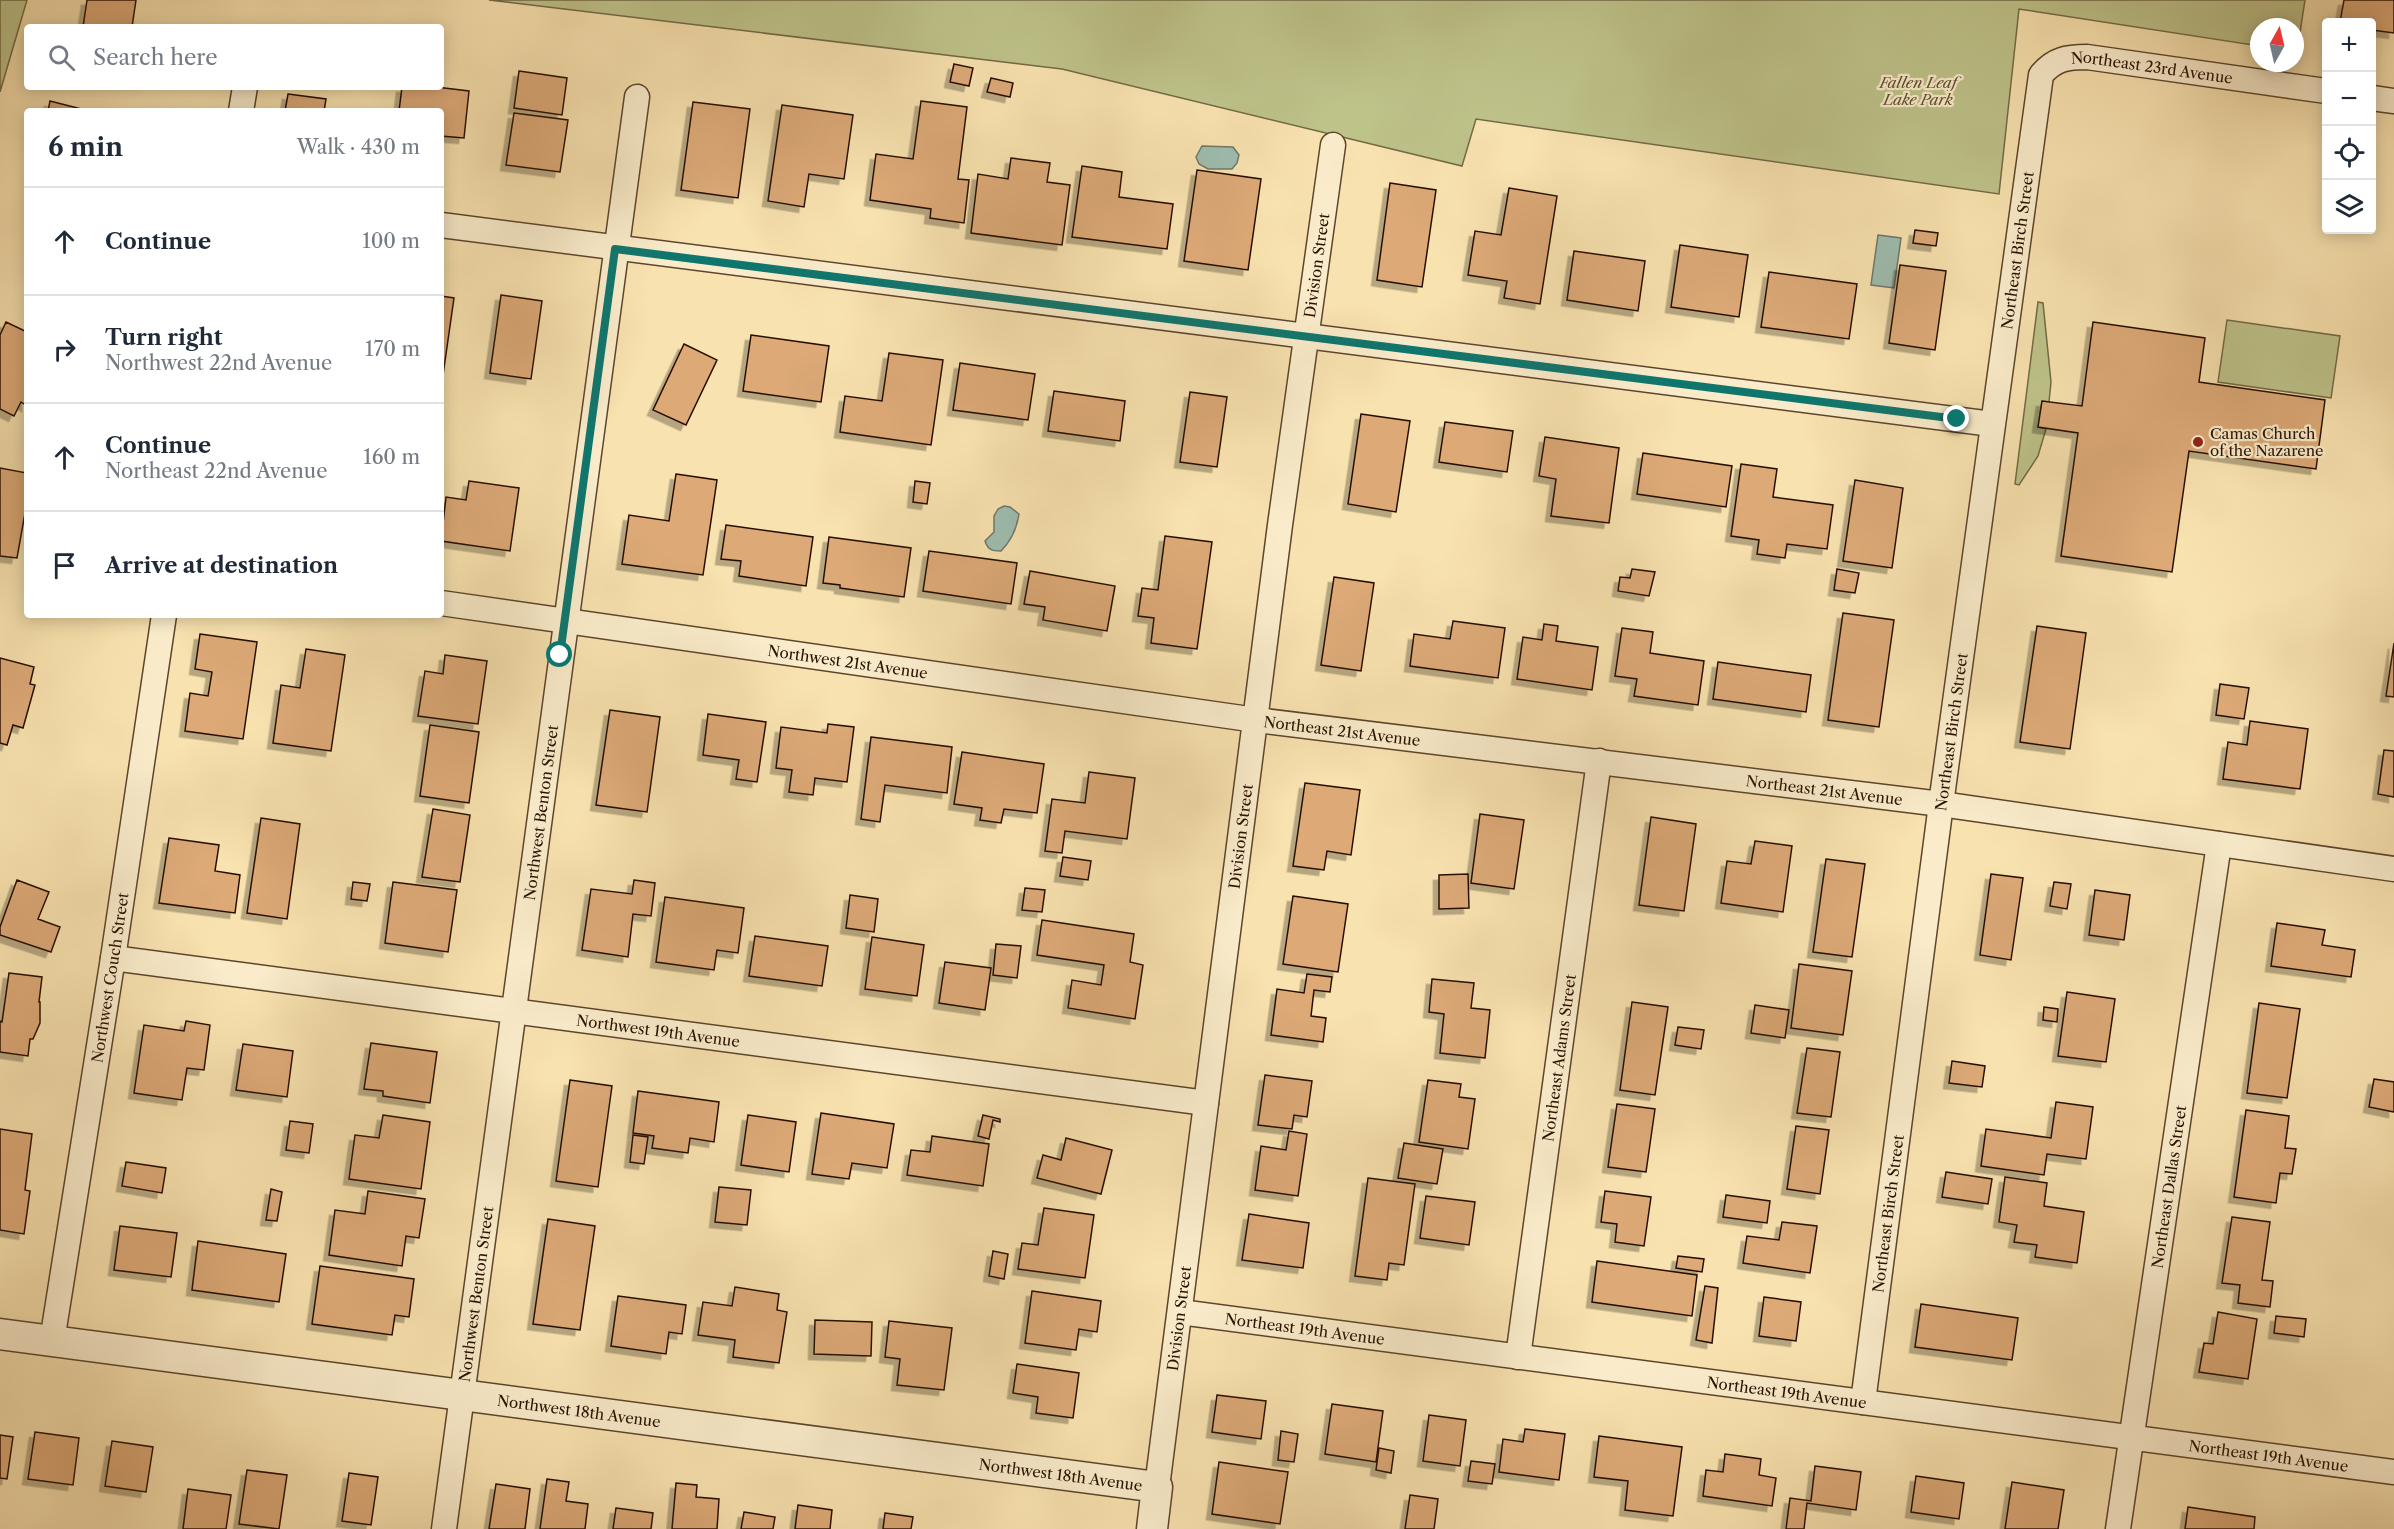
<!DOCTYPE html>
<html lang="en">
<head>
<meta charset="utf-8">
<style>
  :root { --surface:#fff; --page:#f2f2f3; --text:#1f2937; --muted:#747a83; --line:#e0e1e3 }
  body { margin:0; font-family:"Libre Caslon Text",serif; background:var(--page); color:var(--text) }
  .controls { position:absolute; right:18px; top:18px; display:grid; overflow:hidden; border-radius:6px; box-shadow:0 3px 15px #0003 }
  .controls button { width:54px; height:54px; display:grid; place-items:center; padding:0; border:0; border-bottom:2px solid var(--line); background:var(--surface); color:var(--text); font:30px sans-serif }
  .compass { position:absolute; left:2250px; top:18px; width:54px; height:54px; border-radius:50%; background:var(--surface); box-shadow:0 3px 15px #0003; rotate:8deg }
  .stop { position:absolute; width:18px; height:18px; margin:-14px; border:4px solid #0f766e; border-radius:50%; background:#fff }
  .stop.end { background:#0f766e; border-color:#fff; box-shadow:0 2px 6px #0008 }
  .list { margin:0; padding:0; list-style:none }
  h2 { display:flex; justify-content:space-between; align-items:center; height:78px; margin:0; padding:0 24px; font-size:26px }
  h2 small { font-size:20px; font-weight:400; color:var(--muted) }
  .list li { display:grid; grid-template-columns:39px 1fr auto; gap:18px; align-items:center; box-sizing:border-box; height:108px; padding:0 24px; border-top:2px solid var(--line) }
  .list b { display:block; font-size:22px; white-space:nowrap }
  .list p { margin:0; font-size:20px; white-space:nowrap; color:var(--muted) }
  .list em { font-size:20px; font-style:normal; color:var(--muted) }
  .icon { flex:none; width:33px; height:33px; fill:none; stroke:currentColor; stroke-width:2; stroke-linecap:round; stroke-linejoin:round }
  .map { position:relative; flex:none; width:2394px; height:1529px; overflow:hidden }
  .search { position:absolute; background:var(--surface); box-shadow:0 3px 15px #0003; left:24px; top:24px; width:420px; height:66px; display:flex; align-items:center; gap:15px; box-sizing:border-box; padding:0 21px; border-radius:6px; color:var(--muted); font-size:22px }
  .panel { position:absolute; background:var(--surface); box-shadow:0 3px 15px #0003; left:24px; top:108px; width:420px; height:510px; border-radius:6px }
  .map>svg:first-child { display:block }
</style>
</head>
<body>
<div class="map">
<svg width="2394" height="1529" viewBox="0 0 2394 1529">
  <defs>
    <filter id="shadow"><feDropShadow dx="-5.5" dy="5.5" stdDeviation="0" flood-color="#0004"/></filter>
  </defs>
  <rect width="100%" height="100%" fill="#f8e2af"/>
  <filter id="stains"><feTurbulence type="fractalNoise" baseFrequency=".00333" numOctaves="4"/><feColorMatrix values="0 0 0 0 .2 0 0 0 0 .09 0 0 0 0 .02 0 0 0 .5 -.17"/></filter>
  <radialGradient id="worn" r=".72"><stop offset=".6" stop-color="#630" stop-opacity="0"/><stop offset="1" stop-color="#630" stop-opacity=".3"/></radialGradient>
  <path fill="#bec38a" stroke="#736a45" stroke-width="1.5" d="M0 0H27L0 92Z
    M489 0H2305L2297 52 2295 51V27H2259V46L2019 9 1999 194 1476 119 1462 166 1062 69Z
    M2038 302 2043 303 2051 382 2049 402 2042 401 2038 427 2046 429 2038 456 2019 485 2015 484Z
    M2227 320 2340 336 2331 398 2218 382Z"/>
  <path fill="#9ebdb0" stroke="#6f786a" stroke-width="1.5" d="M1202 146 1233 147 1239 155 1237 163 1232 169H1208L1199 164 1196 157Z
    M1878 235 1901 238 1894 288 1871 285Z
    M1004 506 1010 507 1019 514C1017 527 1011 541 1001 551 992 551 988 550 985 541L994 532V516L998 509Z"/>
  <path fill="#dca977" stroke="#281100" stroke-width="1.5" filter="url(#shadow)" d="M87 0H136L132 27H83Z
    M2344 0H2394V33L2372 30V22H2340Z
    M954 64 973 68 969 86 950 82Z
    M519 71 567 78 562 115 514 108Z
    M991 78 1013 83 1010 97 987 92Z
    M402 87H436L469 91 464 138 441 136V111H399Z
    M288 94 326 99 324 111H276V109L285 111Z
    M50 101 89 111H48Z
    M921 101 967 107 958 179 969 180 964 223 930 218 931 209 870 200 876 154 913 159Z
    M693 102 750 109 738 198 681 190Z
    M782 105 853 115 844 179 809 174 804 207 768 201Z
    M514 113 568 120 560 172 506 165Z
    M1011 158 1050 163 1047 182 1070 185 1062 245 971 233 978 174 1008 179Z
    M1082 166 1122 172 1119 197 1173 204 1167 249 1072 237Z
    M1197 170 1261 179 1248 270 1184 261Z
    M1390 183 1436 190 1422 287 1377 280Z
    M1509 188 1557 196 1540 304 1504 298 1507 281 1468 275 1475 231 1501 235Z
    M1915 230 1938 233 1936 246 1913 243Z
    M1680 245 1748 255 1739 317 1671 307Z
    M1574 251 1645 261 1638 311 1567 300Z
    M1900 265 1946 271 1935 350 1889 343Z
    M1769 272 1857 284 1849 339 1761 327Z
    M501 295 542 301 531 379 490 373Z
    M441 296 454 298 442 382H441Z
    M6 322 27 332V406L21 402 14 416 0 409V335Z
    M2093 322 2205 338 2199 382 2325 400 2316 469 2189 451 2172 572 2061 556 2078 433 2038 427 2042 401 2082 406Z
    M751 335 829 346 821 402 743 391Z
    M684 344 717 360 686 425 653 410Z
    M889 353 943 360 931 445 840 432 845 396 882 401Z
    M960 363 1035 374 1028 420 953 410Z
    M1054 391 1125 401 1120 441 1048 431Z
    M1190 392 1227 397 1217 467 1180 462Z
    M1361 414 1410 421 1396 512 1348 504Z
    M1445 422 1513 431 1507 472 1439 462Z
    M1545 437 1619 448 1609 523 1551 516 1556 479 1539 476Z
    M1643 453 1732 466 1726 507 1637 494Z
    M1741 464 1777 469 1773 497 1833 505 1827 549 1787 544 1785 558 1757 554 1759 540 1731 536Z
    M0 468 27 473V502L17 558 0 556Z
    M676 474 717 480 703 575 622 564 629 515 669 521Z
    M1855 480 1903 488 1892 568 1843 561Z
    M469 481 519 488 510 551 441 541 446 497 466 500Z
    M915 481 930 483 927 504 913 502Z
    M726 525 813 537 806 586 739 576 741 561 721 559Z
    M1165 536 1212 542 1197 649 1151 643 1154 618 1138 616 1142 588 1158 590Z
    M829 537 911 548 904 597 840 588V585L823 583Z
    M929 551 1017 563 1011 604 923 591Z
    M1632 569 1655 572 1649 596 1618 591 1620 577 1630 578Z
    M1837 569 1859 573 1855 593 1834 590Z
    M1030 571 1115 586 1107 631 1043 620 1045 607 1024 604Z
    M1334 577 1374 583 1361 671 1321 665Z
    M1843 613 1894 620 1879 727 1828 720Z
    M1453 621 1505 628 1498 678 1410 666 1414 634 1450 639Z
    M1544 624 1558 626 1556 641 1598 647 1592 690 1517 679 1523 637 1542 640Z
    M2037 626 2086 633 2070 749 2020 742Z
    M1622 628 1653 632 1650 653 1704 661 1698 705 1634 696 1637 679 1615 676Z
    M200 634 257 642 243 739 185 731 190 693 208 696 212 672 195 669Z
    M2394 643V697L2386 696Z
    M306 649 345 655 331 751 273 743 281 685 300 688Z
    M445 655 487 661 478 724 418 716 425 671 443 674Z
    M0 658 34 667 30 684 35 685 23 728 13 725 7 745 0 743Z
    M1718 662 1811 675 1806 712 1713 699Z
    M2220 684 2249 688 2244 719 2216 715Z
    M610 710 660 717 647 812 596 805Z
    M708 714 766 722 757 782 736 779 739 760 703 755Z
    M2250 721 2308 729 2300 789 2223 779 2228 742 2247 745Z
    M828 724 854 727 847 782 815 778 813 795 789 792 792 770 776 768 781 727 827 733Z
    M430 725 479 732 469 803 420 796Z
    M871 737 952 747 947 793 885 785 880 822 861 819Z
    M2384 750 2394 751V797L2378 794Z
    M962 752 1044 764 1037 813 1004 809 1001 823 980 820 982 808 954 804Z
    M1089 772 1135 778 1127 839 1065 831 1062 853 1045 851 1052 799 1085 803Z
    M1305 783 1360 790 1351 855 1327 851 1324 870 1293 866Z
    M433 809 470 815 460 882 422 877Z
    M1480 814 1524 820 1514 889 1471 883Z
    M1651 817 1696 824 1684 911 1639 905Z
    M261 818 300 824 287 919 247 913Z
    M169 838 219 845 215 871 240 875 235 913 159 903Z
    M1755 841 1792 846 1783 912 1721 903 1727 861 1751 864Z
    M1063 857 1091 861 1088 880 1060 876Z
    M1826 859 1865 864 1852 957 1813 952Z
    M1468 874 1469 908 1439 909V875Z
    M1991 874 2023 878 2011 960 1980 955Z
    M17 880 49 892 38 919 60 927 51 952 0 935V927Z
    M634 880 655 883 651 916 633 914 628 957 582 950 591 889 632 894Z
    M353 882 370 884 367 901 351 899Z
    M393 882 457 890 448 952 385 943Z
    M2054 882 2071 884 2067 909 2050 906Z
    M1025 888 1045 890 1042 912 1022 910Z
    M2095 890 2130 895 2124 940 2089 935Z
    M850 895 878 899 874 932 846 928Z
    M1293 896 1348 904 1338 972 1283 964Z
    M665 897 744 908 738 953 717 950 714 970 656 962Z
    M1042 920 1134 934 1130 962 1143 965 1135 1019 1068 1008 1072 980 1101 985 1104 965 1037 955Z
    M2277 923 2325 930 2322 945 2355 950 2351 977 2271 966Z
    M755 936 828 946 822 986 749 976Z
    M872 937 924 945 917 996 865 989Z
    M996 944 1021 946 1017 978 993 975Z
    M945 962 991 968 985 1010 939 1003Z
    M1799 964 1852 971 1843 1035 1791 1028Z
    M9 973 42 977 39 1002H40V1023L33 1039H30L28 1056 0 1052V1021L2 1022Z
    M1307 974 1332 977 1330 992 1314 990 1311 1016 1326 1018 1323 1042 1271 1035 1277 989 1304 993Z
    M1432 979 1474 983 1471 1008 1490 1010 1485 1058 1440 1053 1444 1014 1429 1012Z
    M2067 992 2115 999 2106 1062 2058 1056Z
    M1632 1002 1668 1007 1655 1095 1620 1090Z
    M2259 1003 2300 1009 2287 1098 2247 1093Z
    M1755 1005 1789 1010 1785 1038 1751 1033Z
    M2044 1007 2058 1009 2057 1022 2043 1020Z
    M186 1021 210 1025 204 1070 187 1068 182 1100 134 1093 144 1025 184 1031Z
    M1678 1027 1704 1030 1701 1049 1675 1045Z
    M371 1043 437 1052 430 1103 383 1096V1091L364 1089Z
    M243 1044 293 1051 287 1097 236 1090Z
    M1807 1048 1840 1052 1831 1117 1797 1113Z
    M1952 1061 1985 1066 1982 1087 1949 1083Z
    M1265 1075 1312 1081 1307 1117 1294 1115 1292 1129 1258 1125Z
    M2374 1079 2394 1082V1112L2369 1107Z
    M570 1080 612 1086 598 1187 556 1181Z
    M1428 1080 1461 1084 1459 1097 1475 1099 1468 1149 1419 1142Z
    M638 1091 719 1102 714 1142 690 1138 688 1153 652 1148 654 1136 633 1133Z
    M2056 1102 2093 1107 2086 1159 2047 1154 2044 1175 1981 1166 1986 1129 2051 1138Z
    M1617 1104 1655 1109 1646 1172 1608 1167Z
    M2246 1110 2289 1116 2285 1148 2296 1149 2292 1174 2280 1173 2276 1203 2234 1197Z
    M821 1113 894 1124 887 1168 852 1163 849 1179 812 1174Z
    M383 1115 430 1122 421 1189 349 1179 355 1135 379 1138Z
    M748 1115 796 1122 789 1172 741 1165Z
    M983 1115 1000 1119V1122L993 1120 989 1139 978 1136Z
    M290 1121 313 1124 309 1153 286 1150Z
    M1796 1126 1829 1130 1820 1194 1787 1189Z
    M0 1129 32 1134 25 1190 30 1191 24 1234 0 1230Z
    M1289 1131 1307 1134 1298 1196 1255 1190 1261 1146 1286 1150Z
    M633 1135 648 1137 644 1164 630 1162Z
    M932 1136 989 1144 983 1186 907 1175 911 1150 930 1152Z
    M1066 1138 1112 1150 1101 1194 1037 1178 1043 1155 1061 1160Z
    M1404 1143 1443 1149 1437 1184 1398 1178Z
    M126 1162 166 1168 162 1193 122 1186Z
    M1946 1172 1992 1179 1988 1204 1942 1197Z
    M2005 1177 2047 1183 2044 1206 2084 1212 2077 1263 2035 1257 2037 1245 2014 1242 2017 1225 1999 1222Z
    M1368 1178 1415 1184 1404 1265 1389 1263 1387 1280 1355 1276Z
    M719 1187 751 1190 747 1225 715 1222Z
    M271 1189 282 1192 277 1221 266 1220Z
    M368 1191 425 1199 419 1238 406 1236 402 1266 329 1255 335 1210 365 1214Z
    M1605 1191 1651 1197 1644 1246 1615 1242 1617 1224 1601 1222Z
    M1726 1195 1770 1201 1767 1223 1723 1217Z
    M1426 1196 1475 1202 1469 1245 1420 1238Z
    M1044 1208 1094 1215 1085 1278 1018 1269 1022 1243 1038 1245Z
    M1249 1214 1309 1223 1303 1268 1242 1260Z
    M2232 1217 2270 1222 2262 1280 2273 1281 2270 1307 2238 1303 2240 1285 2222 1283Z
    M548 1219 595 1226 580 1330 533 1324Z
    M1782 1222 1817 1226 1810 1273 1743 1263 1747 1236 1779 1240Z
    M120 1226 177 1233 171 1277 114 1270Z
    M198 1241 286 1254 279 1302 192 1290Z
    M993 1251 1008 1254 1004 1279 989 1276Z
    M1678 1256 1704 1259 1702 1272 1676 1268Z
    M1597 1261 1697 1275 1692 1316 1592 1302Z
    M320 1266 414 1279 409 1317 395 1315 392 1335 312 1324Z
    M1705 1286 1718 1288 1712 1343 1696 1340Z
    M735 1287 779 1294 777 1310 787 1312 779 1363 733 1357 735 1340 698 1335 703 1302 732 1306Z
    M1032 1291 1101 1301 1097 1332 1079 1329 1076 1350 1025 1343Z
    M618 1296 686 1305 682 1334 669 1332 666 1354 611 1346Z
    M1764 1297 1801 1302 1796 1341 1759 1336Z
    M1921 1304 2018 1318 2012 1360 1915 1347Z
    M2218 1312 2257 1319 2248 1379 2199 1372 2204 1343 2213 1344Z
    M2276 1316 2306 1319 2304 1337 2274 1333Z
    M815 1320 872 1322 871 1356 814 1354Z
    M889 1321 952 1328 944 1390 897 1385 900 1359 885 1357Z
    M1017 1364 1079 1373 1073 1418 1036 1413 1038 1397 1013 1393Z
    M1217 1395 1266 1401 1261 1439 1212 1432Z
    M1332 1404 1383 1411 1376 1462 1325 1454Z
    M1429 1415 1466 1420 1460 1466 1423 1461Z
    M1525 1429 1565 1434 1559 1480 1499 1472 1503 1439 1523 1442Z
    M1281 1431 1298 1434 1294 1462 1278 1460Z
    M35 1432 79 1438 73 1485 28 1479Z
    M0 1435 13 1437 7 1479 0 1478Z
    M1599 1436 1682 1447 1673 1516 1625 1510 1628 1481 1594 1477Z
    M112 1441 153 1447 146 1492 105 1486Z
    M1379 1448 1394 1451 1391 1473 1376 1470Z
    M1725 1454 1761 1459 1759 1475 1776 1478 1772 1506 1703 1496 1706 1470 1723 1472Z
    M1471 1461 1495 1464 1492 1484 1468 1481Z
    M1219 1462 1288 1472 1280 1524 1212 1514Z
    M1815 1466 1861 1472 1856 1510 1807 1503 1804 1529H1786L1790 1498 1811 1501Z
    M247 1470 287 1475 279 1529 239 1524Z
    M349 1473 378 1477 371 1525 342 1521Z
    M1916 1476 1964 1483 1959 1519 1911 1512Z
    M547 1479 569 1482 566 1501 588 1504 585 1529H540Z
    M2012 1482 2064 1490 2058 1529H2005Z
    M676 1483 697 1485 696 1497 719 1499 717 1529H672Z
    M496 1484 530 1489 525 1529H489Z
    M188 1489 231 1495 226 1529H183Z
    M1410 1495 1438 1499 1434 1529H1405Z
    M798 1505 832 1510 830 1529H795Z
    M2188 1507 2255 1517 2254 1529H2185Z
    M616 1508 653 1513 651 1529H613Z
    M744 1512 775 1517 773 1529H741Z
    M885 1513 913 1517 911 1529H883Z"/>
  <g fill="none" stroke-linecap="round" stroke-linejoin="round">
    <defs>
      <g id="minor">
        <path d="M2372 98 2394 101"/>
        <path d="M241 111 245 87"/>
        <path d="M441 225 1992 424"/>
        <path id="s1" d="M441 603 1256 720 1941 804 2394 869"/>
        <path id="s2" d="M113 958 1206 1103"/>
        <path id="s3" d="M1180 1312 2394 1472"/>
        <path id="s4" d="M52 1341 113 958 164 615"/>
        <path id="s5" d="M1518 1357 1599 761"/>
        <path id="s6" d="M1863 1402 1941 804 2041 75C2054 59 2067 57 2087 57L2326 91"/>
        <path id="s7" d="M1157 1487 1280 525 1333 145"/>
        <path id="s8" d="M444 1529 637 97"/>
        <path id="s9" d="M2118 1529 2219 844"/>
      </g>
      <g id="tertiary">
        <path id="s10" d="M0 1334 1157 1487 1152 1529"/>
      </g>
    </defs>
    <use href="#minor" stroke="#5c452c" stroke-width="27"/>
    <use href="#tertiary" stroke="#5c452c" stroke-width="33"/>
    <use href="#minor" stroke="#faeccb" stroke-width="24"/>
    <use href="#tertiary" stroke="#faeccb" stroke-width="30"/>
  </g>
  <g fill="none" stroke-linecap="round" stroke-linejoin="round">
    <path stroke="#0f766e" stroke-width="8" d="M560 655 615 249 1957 419"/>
  </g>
  <circle fill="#8f2418" stroke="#faeccb" stroke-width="2" cx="2198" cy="442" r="6"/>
  <g text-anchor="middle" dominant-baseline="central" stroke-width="4.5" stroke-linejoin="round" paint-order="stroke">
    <g font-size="15" fill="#281100" stroke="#faeccb">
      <text stroke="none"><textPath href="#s6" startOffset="1456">Northeast 23rd Avenue</textPath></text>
      <text stroke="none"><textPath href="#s6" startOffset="1162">Northeast Birch Street</textPath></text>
      <text stroke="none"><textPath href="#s7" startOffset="1232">Division Street</textPath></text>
      <text stroke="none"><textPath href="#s1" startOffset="411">Northwest 21st Avenue</textPath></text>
      <text stroke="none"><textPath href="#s1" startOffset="910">Northeast 21st Avenue</textPath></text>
      <text stroke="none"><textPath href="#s6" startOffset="676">Northeast Birch Street</textPath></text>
      <text stroke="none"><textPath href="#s1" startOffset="1396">Northeast 21st Avenue</textPath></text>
      <text stroke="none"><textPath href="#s8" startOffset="723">Northwest Benton Street</textPath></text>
      <text stroke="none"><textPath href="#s7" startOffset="656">Division Street</textPath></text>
      <text stroke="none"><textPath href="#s4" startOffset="368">Northwest Couch Street</textPath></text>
      <text stroke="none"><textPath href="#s2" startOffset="550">Northwest 19th Avenue</textPath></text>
      <text stroke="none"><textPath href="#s5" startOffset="302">Northeast Adams Street</textPath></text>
      <text stroke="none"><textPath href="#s9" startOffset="346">Northeast Dallas Street</textPath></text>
      <text stroke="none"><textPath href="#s6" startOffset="190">Northeast Birch Street</textPath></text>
      <text stroke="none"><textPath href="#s8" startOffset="237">Northwest Benton Street</textPath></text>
      <text stroke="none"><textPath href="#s7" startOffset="170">Division Street</textPath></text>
      <text stroke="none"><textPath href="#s3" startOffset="126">Northeast 19th Avenue</textPath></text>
      <text stroke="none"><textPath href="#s3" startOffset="612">Northeast 19th Avenue</textPath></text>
      <text stroke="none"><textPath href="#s10" startOffset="584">Northwest 18th Avenue</textPath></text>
      <text stroke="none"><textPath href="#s3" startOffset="1098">Northeast 19th Avenue</textPath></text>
      <text stroke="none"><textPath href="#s10" startOffset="1070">Northwest 18th Avenue</textPath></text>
    </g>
    <g font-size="15" font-style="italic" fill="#5c4f30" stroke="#faeccb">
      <text x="1918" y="82">Fallen Leaf<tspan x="1918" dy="17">Lake Park</tspan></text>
    </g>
    <g font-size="15" fill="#281100" stroke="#faeccb" text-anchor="start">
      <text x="2210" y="433">Camas Church<tspan x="2210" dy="17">of the Nazarene</tspan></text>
    </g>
  </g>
  <rect width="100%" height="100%" filter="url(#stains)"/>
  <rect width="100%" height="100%" fill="url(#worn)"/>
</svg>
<div class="controls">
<button>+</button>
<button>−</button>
<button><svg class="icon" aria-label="locate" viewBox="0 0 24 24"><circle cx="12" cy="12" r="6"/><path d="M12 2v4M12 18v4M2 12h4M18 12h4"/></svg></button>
<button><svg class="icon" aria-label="layers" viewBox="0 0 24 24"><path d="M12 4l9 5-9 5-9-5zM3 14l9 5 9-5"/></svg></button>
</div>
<svg class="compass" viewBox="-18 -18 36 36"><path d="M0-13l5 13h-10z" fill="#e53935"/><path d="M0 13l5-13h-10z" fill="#747a83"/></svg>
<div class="stop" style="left:560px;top:655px"></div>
<div class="stop end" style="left:1957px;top:419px"></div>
<div class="search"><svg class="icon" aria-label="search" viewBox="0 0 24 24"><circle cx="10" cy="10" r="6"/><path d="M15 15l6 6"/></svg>Search here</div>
<section class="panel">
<h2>6 min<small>Walk · 430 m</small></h2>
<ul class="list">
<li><svg class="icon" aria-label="ahead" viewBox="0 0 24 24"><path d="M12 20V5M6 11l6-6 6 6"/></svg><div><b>Continue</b></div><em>100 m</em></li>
<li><svg class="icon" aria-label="right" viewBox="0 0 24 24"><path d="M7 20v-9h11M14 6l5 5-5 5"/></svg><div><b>Turn right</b><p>Northwest 22nd Avenue</p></div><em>170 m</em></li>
<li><svg class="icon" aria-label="ahead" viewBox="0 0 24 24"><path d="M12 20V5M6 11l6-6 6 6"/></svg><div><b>Continue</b><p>Northeast 22nd Avenue</p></div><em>160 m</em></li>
<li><svg class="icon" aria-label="arrive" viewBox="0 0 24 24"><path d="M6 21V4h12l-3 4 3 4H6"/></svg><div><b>Arrive at destination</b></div></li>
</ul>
</section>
</div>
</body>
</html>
